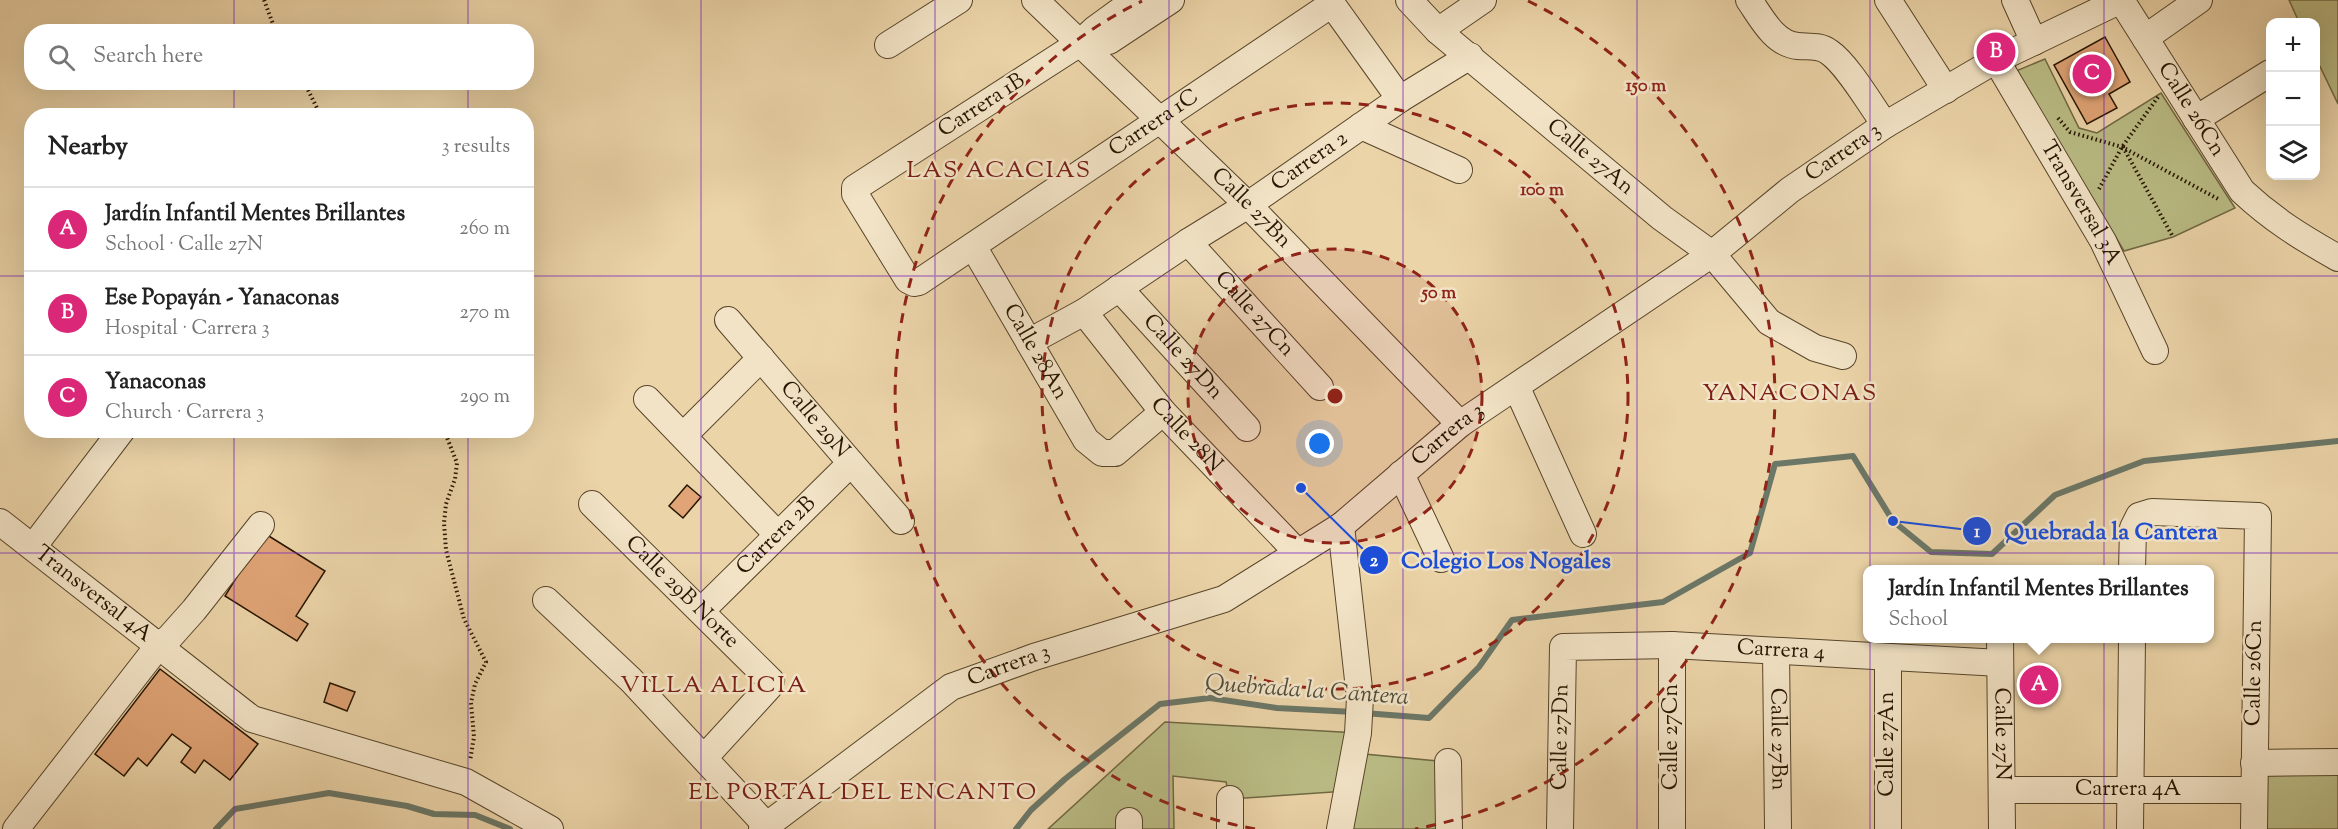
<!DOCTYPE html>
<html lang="en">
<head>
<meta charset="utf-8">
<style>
  :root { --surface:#fff; --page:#f6f6f6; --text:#222; --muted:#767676; --line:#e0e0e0; --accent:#db2777 }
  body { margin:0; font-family:"Sorts Mill Goudy",serif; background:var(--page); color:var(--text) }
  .controls { position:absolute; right:18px; top:18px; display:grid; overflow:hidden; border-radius:12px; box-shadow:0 6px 24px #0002 }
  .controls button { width:54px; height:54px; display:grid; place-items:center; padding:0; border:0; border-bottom:2px solid var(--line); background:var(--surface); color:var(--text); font:30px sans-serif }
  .you { position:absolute; left:1320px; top:444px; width:21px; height:21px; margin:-15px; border:4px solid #fff; border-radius:50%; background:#1a73e8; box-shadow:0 0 0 9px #1a73e833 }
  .badge { display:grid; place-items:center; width:39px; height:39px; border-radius:50%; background:var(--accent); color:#fff; font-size:20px; font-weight:700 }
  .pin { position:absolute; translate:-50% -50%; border:3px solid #fff; box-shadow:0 2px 6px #0006 }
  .popup { position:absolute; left:1863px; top:565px; width:351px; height:78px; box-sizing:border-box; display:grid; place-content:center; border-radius:12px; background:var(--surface); filter:drop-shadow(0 2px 4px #0005); font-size:20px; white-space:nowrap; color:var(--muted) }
  .popup b { font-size:22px; color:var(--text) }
  .popup::after { content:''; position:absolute; left:50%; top:100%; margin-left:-12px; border:12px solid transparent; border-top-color:var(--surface) }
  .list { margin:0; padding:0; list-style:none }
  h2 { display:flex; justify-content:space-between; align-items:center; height:78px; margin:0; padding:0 24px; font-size:26px }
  h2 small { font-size:20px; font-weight:400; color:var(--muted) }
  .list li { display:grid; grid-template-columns:39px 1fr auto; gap:18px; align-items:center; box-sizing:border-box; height:84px; padding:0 24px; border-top:2px solid var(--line) }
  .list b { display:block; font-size:22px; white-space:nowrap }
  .list p { margin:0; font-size:20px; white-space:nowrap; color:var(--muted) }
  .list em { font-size:20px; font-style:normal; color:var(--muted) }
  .icon { flex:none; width:33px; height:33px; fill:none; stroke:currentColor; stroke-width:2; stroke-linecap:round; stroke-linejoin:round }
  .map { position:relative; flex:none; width:2338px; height:829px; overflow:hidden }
  .search { position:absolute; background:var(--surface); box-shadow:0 6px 24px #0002; left:24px; top:24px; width:510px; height:66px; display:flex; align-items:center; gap:15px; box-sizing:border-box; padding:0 21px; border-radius:24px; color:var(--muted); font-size:22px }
  .panel { position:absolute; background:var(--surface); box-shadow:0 6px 24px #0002; left:24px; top:108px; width:510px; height:330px; border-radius:24px }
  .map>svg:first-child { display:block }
</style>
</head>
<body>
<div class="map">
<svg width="2338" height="829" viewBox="0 0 2338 829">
  <rect width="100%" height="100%" fill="#ebd4a8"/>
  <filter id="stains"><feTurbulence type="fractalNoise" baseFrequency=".00333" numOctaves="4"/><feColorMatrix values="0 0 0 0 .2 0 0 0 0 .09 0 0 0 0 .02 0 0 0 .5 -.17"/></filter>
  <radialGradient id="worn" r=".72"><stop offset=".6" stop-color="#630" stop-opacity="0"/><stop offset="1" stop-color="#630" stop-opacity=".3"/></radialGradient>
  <path fill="#babc85" stroke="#706842" stroke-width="1.5" d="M2289 0H2338V104L2316 58V22H2299Z
    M2045 59 2079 128 2097 133 2161 93 2235 208 2173 237 2124 251 2016 71Z
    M1165 722 1358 733 1354 753 1448 762 1449 829H1340L1347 791 1230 799 1226 782 1173 776 1174 829H1048Z
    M2338 762V829H2254V763Z"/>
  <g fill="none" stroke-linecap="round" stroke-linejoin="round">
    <path stroke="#6b7767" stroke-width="6" d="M1364 713 1429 718 1479 667 1512 620 1663 602 1750 553 1775 464 1853 456 1893 521 1931 552 1992 554 2055 495 2144 461 2338 441
      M216 829 235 809 329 793 407 806 434 814 475 815 510 829
      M1016 829 1031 810 1065 779 1160 704 1210 698 1277 708 1354 712"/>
  </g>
  <path fill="#e0a476" stroke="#271500" stroke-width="1.5" d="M2105 37 2130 82 2109 94 2117 108 2087 124 2054 65Z
    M687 485 701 497 683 518 669 506Z
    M264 533 325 571 296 616 308 624 297 641 225 596Z
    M160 669 258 744 230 780 204 760 195 773 181 762 191 748 172 734 147 766 138 758 124 776 95 754Z
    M330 683 355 692 347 711 324 702Z"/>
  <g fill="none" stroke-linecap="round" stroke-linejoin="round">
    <defs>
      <g id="minor">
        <path id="s1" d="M1035 0 1248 205 1460 424"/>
        <path id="s2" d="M1135 0 1095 29 1080 43 855 188V194L908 280 914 283 919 282 1332 4"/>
        <path d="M1329 0 1400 99"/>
        <path id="s3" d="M1409 0 1438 31 1662 218 1712 254 1769 322 1815 348 1843 356"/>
        <path d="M1749 0C1761 17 1774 44 1798 46 1808 47 1820 45 1829 52 1847 64 1871 105 1885 125"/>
        <path d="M1888 0 1946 90"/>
        <path d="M2015 0 2034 42"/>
        <path id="s4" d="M2121 0 2242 191C2273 220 2301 237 2338 258"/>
        <path d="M1438 31 1483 0"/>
        <path d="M2145 38 2199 0"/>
        <path d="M1080 43 1109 41 1171 0"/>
        <path d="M888 45 959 0"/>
        <path id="s5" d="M1996 60 2103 241 2155 351"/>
        <path d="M2196 119 2270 73"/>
        <path d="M1361 126 1459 170"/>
        <path id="s6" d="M1188 242 1320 387"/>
        <path id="s7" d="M973 246 1086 440 1102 453H1115L1163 412"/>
        <path id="s8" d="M1119 288 1247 428"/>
        <path id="s9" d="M1084 312 1163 412 1298 553"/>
        <path id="s10" d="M728 320 901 521"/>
        <path id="s11" d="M1029 342 1084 312 1188 242 1248 205 1400 99 1470 56"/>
        <path d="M1517 388 1583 534"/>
        <path d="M647 399 777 534"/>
        <path d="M684 435 761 358"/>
        <path d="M1401 474 1441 559"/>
        <path id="s12" d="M592 504 771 681 769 687 704 758"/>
        <path id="s13" d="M0 522 252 719 466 782 550 829"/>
        <path d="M33 547 122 430"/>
        <path d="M2132 570 2133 528 2139 516 2152 512 2258 516 2254 829"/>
        <path d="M546 600 631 680 766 825"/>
        <path id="s14" d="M702 610 851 463"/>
        <path id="s15" d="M2000 638 2002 829"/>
        <path d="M1672 645V829"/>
        <path id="s16" d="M1776 651 1778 829"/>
        <path d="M1448 762 1449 829"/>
        <path d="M2254 763 2338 762"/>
        <path id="s17" d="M2002 790H2254"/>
        <path d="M16 829 159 645 169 638 194 610 261 525"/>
        <path id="s18" d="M762 829 951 687 1034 657 1224 599 1341 526 1460 424 1712 254 1790 190 1885 125 1996 60 2121 0"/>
        <path d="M1129 829V821"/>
        <path d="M1230 829V799"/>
        <path d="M1340 829 1358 733 1360 698 1341 526"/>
        <path id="s19" d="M1560 829 1563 647 1672 645 2000 663"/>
        <path d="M1888 829V658"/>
        <path d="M2130 829 2132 638"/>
      </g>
    </defs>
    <use href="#minor" stroke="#58452a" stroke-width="28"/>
    <path stroke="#271500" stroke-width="4" stroke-dasharray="1.5 3" stroke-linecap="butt" d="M264 0 276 32
      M304 82 321 116
      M2058 118 2070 132 2122 147 2220 200
      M2123 147 2173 237
      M2099 189 2122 147 2158 97
      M444 430 457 463 455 479 446 504 444 523 446 550 464 619 486 662 475 684 471 703 474 737 470 761"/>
    <use href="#minor" stroke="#f2e3c6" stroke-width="26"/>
  </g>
  <path fill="none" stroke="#7b2cbf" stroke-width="1.5" stroke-opacity="0.55" d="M234 0V32M468 0V32M701 0V829M935 0V829M1169 0V829M1403 0V829M1637 0V829M1870 0V829M2104 0V829M234 82V116M468 82V116M0 276H32M526 276H2338M234 430V829M468 430V829M0 553H2338"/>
  <circle cx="1335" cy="396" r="147" fill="#8f2418" fill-opacity=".12"/>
  <g fill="none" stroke="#8f2418" stroke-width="3" stroke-dasharray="10 8">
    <circle cx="1335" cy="396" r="147"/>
    <circle cx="1335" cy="396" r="293"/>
    <path d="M1255 829A440 440 0 0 1 1142 1M1528 1A440 440 0 0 1 1415 829"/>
  </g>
  <g text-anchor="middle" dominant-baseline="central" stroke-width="5" stroke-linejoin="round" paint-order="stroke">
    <g font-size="22" fill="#271500" stroke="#f2e3c6">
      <text transform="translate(982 106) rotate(-33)">Carrera 1B</text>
      <text stroke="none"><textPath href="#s4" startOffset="130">Calle 26Cn</textPath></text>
      <text stroke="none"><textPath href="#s2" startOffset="740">Carrera 1C</textPath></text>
      <text stroke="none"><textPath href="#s18" startOffset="1288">Carrera 3</textPath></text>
      <text stroke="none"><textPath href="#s3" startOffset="240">Calle 27An</textPath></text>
      <text stroke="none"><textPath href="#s11" startOffset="334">Carrera 2</textPath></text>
      <text stroke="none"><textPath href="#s5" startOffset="166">Transversal 3A</textPath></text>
      <text stroke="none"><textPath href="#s1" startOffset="300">Calle 27Bn</textPath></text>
      <text stroke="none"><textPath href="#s6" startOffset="98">Calle 27Cn</textPath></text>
      <text stroke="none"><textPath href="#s7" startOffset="123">Calle 28An</textPath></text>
      <text stroke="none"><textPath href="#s8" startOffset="94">Calle 27Dn</textPath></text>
      <text stroke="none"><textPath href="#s10" startOffset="132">Calle 29N</textPath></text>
      <text stroke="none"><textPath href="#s9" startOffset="160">Calle 28N</textPath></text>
      <text stroke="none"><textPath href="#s18" startOffset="802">Carrera 3</textPath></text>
      <text stroke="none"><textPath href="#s14" startOffset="105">Carrera 2B</textPath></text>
      <text stroke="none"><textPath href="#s12" startOffset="126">Calle 29B Norte</textPath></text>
      <text stroke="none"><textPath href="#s13" startOffset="118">Transversal 4A</textPath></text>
      <text stroke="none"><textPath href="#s19" startOffset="400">Carrera 4</textPath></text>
      <text stroke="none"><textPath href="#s18" startOffset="298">Carrera 3</textPath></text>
      <text transform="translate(2255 673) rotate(-89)">Calle 26Cn</text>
      <text stroke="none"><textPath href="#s15" startOffset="96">Calle 27N</textPath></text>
      <text transform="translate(1672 737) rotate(-90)">Calle 27Cn</text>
      <text stroke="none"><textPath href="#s19" startOffset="92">Calle 27Dn</textPath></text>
      <text stroke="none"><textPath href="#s16" startOffset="88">Calle 27Bn</textPath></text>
      <text transform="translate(1888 744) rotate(-90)">Calle 27An</text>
      <text stroke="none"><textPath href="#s17" startOffset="126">Carrera 4A</textPath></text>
    </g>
    <g font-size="24" letter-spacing="1.5" fill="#7a1f14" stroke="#f2e3c6">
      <text x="999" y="171">LAS ACACIAS</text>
      <text x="1790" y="394">YANACONAS</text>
      <text x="714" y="686">VILLA ALICIA</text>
      <text x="863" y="793">EL PORTAL DEL ENCANTO</text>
    </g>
    <g font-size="24" font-style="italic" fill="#4f4e3c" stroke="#f2e3c6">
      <text transform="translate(1307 691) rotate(4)">Quebrada la Cantera</text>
    </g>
  </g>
  <circle cx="1335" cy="396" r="9" fill="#8f2418" stroke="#f2e3c6" stroke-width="3"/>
  <g font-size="18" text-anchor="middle" font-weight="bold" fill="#8f2418" stroke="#f2e3c6" stroke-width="5" stroke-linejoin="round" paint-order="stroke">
    <text x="1646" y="91">150 m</text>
    <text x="1542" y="195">100 m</text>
    <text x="1439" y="298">50 m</text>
  </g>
  <path fill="none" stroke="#1d4ed8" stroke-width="2" d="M1893 521L1977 531M1301 488L1374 560"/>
  <g fill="#1d4ed8" stroke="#f2e3c6" stroke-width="2">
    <circle cx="1893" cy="521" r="6"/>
    <circle cx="1301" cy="488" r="6"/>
    <circle cx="1977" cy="531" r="15"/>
    <circle cx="1374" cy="560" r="15"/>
  </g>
  <g font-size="18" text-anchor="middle" font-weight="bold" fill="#fff">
    <text x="1977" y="537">1</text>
    <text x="1374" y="566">2</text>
  </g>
  <g font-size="24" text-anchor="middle" font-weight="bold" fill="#1d4ed8" stroke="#f2e3c6" stroke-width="5" stroke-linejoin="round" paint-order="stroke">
    <text x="2111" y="539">Quebrada la Cantera</text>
    <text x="1506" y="568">Colegio Los Nogales</text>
  </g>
  <rect width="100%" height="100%" filter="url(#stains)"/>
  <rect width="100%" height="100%" fill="url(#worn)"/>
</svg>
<div class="controls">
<button>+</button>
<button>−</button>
<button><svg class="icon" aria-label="layers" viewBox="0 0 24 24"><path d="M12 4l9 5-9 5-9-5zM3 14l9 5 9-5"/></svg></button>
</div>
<div class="you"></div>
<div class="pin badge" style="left:2039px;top:685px">A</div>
<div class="popup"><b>Jardín Infantil Mentes Brillantes</b>School</div>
<div class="pin badge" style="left:1996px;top:52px">B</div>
<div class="pin badge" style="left:2092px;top:74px">C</div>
<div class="search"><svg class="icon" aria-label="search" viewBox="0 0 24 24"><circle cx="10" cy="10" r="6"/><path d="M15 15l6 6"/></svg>Search here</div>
<section class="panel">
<h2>Nearby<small>3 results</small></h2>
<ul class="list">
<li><span class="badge">A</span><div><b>Jardín Infantil Mentes Brillantes</b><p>School · Calle 27N</p></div><em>260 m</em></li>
<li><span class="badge">B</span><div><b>Ese Popayán - Yanaconas</b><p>Hospital · Carrera 3</p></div><em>270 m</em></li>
<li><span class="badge">C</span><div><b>Yanaconas</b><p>Church · Carrera 3</p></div><em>290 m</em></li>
</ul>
</section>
</div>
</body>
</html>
